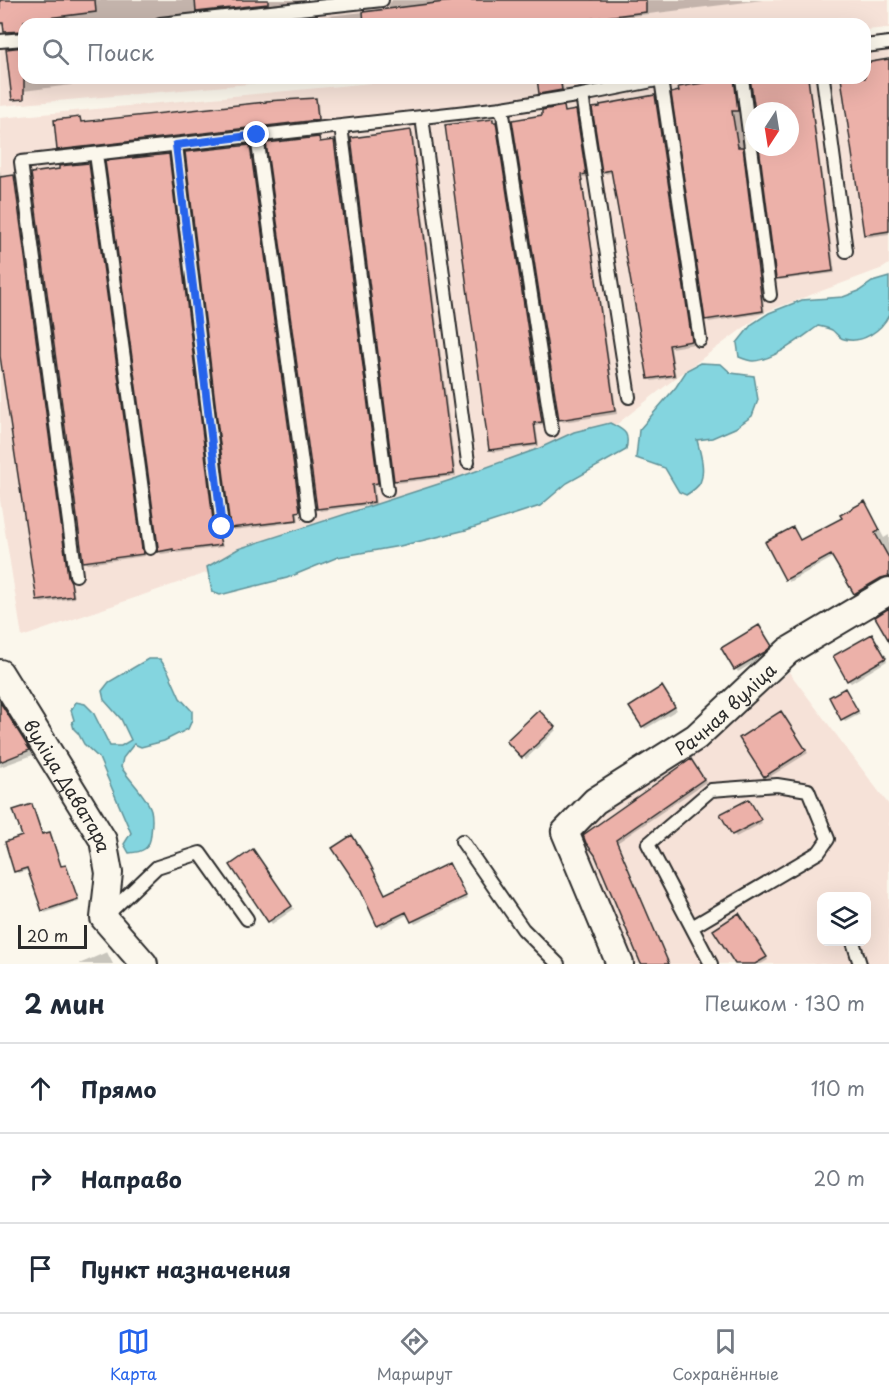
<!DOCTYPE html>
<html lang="ru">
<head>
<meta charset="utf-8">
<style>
  :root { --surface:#fff; --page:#f6f6f7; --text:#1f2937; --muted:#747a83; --line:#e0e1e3; --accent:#2563eb }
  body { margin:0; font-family:"Playpen Sans",sans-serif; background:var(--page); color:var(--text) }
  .controls { position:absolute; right:18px; bottom:18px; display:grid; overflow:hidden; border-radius:12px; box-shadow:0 6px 24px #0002 }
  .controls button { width:54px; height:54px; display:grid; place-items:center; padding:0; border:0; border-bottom:2px solid var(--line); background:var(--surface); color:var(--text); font:30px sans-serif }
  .compass { position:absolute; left:745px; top:102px; width:54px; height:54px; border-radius:50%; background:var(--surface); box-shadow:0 6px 24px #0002; rotate:192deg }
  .scale { position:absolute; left:18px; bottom:15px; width:69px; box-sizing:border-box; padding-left:6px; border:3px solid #2b2b2b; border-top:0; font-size:16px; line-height:21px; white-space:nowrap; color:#2b2b2b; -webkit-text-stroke:4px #fbf7ec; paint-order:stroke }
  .stop { position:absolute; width:18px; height:18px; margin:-14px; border:4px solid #2563eb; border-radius:50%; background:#fff }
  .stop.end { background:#2563eb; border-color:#fff; box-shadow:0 2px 6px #0008 }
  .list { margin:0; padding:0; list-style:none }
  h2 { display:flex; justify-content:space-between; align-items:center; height:78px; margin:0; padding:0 24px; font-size:26px }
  h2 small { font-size:20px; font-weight:400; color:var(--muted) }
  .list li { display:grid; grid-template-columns:39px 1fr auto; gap:18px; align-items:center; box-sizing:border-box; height:90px; padding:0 24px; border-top:2px solid var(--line) }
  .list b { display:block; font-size:22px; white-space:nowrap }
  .list em { font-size:20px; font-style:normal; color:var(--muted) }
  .icon { flex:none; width:33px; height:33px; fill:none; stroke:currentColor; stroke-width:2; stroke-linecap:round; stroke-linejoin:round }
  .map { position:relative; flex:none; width:889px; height:964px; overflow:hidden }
  .search { position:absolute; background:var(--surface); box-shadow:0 6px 24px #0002; left:18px; right:18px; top:18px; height:66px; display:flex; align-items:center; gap:15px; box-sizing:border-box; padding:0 21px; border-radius:18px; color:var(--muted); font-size:22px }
  .sheet { height:348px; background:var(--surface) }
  nav { display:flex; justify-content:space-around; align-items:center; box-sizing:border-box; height:84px; border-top:2px solid var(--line); background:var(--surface); font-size:16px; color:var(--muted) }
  nav a { display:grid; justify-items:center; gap:3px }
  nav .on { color:var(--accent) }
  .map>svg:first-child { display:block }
</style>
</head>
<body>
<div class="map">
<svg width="889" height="964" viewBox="0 0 889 964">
  <rect width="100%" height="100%" fill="#fbf7ec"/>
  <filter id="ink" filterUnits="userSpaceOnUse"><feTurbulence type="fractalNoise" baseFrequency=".0167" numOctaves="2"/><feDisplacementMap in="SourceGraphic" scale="12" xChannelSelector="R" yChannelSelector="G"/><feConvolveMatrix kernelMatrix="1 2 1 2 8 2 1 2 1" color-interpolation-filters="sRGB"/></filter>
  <g filter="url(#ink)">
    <path fill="#f6e2d8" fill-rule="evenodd" d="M0 0H889V28L865 30V24H24V78H318L0 106Z
      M889 35V264L883 268 765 312 677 377 617 424 192 578 22 637 0 500V118L424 78H865V37ZM754 111H790V147H754Z
      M789 672 889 805V964H632L574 835 690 752ZM822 896H866V942H822Z"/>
    <path fill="#84d5df" stroke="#609197" stroke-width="1.5" d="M889 277V315C881 331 862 344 844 339 839 338 836 333 832 330 828 328 823 327 818 326 801 338 774 360 753 361 749 361 744 359 739 357L737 343 752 324 769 313 802 300 843 297 859 291 872 282Z
      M700 363 721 364 731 373 754 376 758 400 752 416 735 428 712 438 697 440C700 452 706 470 700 483 697 488 691 492 686 495L679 492 665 468 636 458 639 430 676 387 687 370Z
      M610 423C625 431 630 432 626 450L567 483 540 506 466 530 400 546 338 557 287 578 220 595 212 592 207 567 238 549 457 478 540 448 574 432Z
      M148 659H160L168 671 180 698 192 711V720L188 729 164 741 141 747 134 744 123 758 121 767C129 780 147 796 151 810 153 818 152 826 151 834 150 849 143 852 129 853L124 844 131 833 99 758 84 744 78 733 74 729 72 722 74 720 71 710 76 702 85 704 93 712 110 746H121L131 740 121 719 104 700 102 691 109 682Z"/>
    <path fill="#0003" d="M0 0H328L155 24H24V34H8L5 32 4 25 2 26 0 24Z
      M392 0H763L567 24H251L383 10 388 7Z
      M24 48V78H127L15 92Z
      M889 61V234L868 237 865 234 842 78H865V64Z
      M539 78H562L564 92 543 95 541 93Z
      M760 78H809L835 273 780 280 778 278 761 147H790V111H756Z
      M733 82 736 84 765 313 709 322 707 319Z
      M655 97 657 100 694 344 671 348 676 377 652 381 649 378 613 172 606 174 604 171Z
      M315 99 318 102 320 123 61 152 58 149 80 118 82 123Z
      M564 108 567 113 575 112 578 114 588 177H582L617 414 563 422 560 419 544 116Z
      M492 120 498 126 544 424 536 426 539 446 493 452 490 450Z
      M410 131 413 134 456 476 398 483 396 481Z
      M319 138V149H322L321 141V143L334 141 336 144 380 486H374L376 504 321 511 318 508 268 144Z
      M249 146 252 149 302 513 298 514 299 522 234 530 231 528Z
      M168 155 171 158 216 532 221 539 223 547 177 553 176 552 161 554 159 551Z
      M88 164 91 167 145 556 87 564 84 561Z
      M0 170 2 180 14 177 17 180 70 580 73 586 75 598 41 603 39 601 0 345Z
      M867 506 884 538 889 535V579L858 596 834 557 789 582 787 579 767 543 801 541Z
      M762 629 773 649 768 654 738 672 723 648Z
      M874 638 887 661 851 683 848 680Z
      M664 690 677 710 645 729 631 707Z
      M845 690 860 714 845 722 831 697Z
      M5 712 10 717 33 755 0 767V714Z
      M539 712 556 730 526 759 508 741Z
      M783 715 808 753 768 778 766 776Z
      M693 764 706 782 617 843 669 964H642L596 854Z
      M751 803 762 823 736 837 722 815Z
      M32 805 34 808 43 836 49 834 52 836 62 868 66 866 68 869 79 901 45 913 43 910 29 870 18 873 16 871Z
      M354 840 371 866 385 896 449 865 467 899 415 924 409 914 381 928 379 925Z
      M255 854 294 909 272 924 232 866Z
      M741 918 768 960 761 964H736Z
      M107 952 113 964H79Z"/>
    <path fill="#ecb1a9" stroke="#2b2b2b" stroke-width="1.5" d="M0 0H95L96 12 24 21V31L4 32 3 23H0Z
      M195 0H268V4L196 12Z
      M461 0H646V12L548 24H364L363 12Z
      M24 47V99L12 100 6 49Z
      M889 59V231L864 235 841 78H865V63Z
      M537 78H560L562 90 539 94Z
      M734 78 738 111H732L738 147H743L763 311 705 320 671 93 679 91 678 87Z
      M750 78H808L833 271 776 279 759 147H790V111H755Z
      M655 95 692 341 669 345 674 375 648 379 611 170 602 172 592 108 600 107V105Z
      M316 98 318 120 57 150 54 120 80 117 81 122 266 102V101Z
      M564 106 565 112 576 110 586 174 581 175 615 411 559 420 512 120 542 115V110Z
      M493 119V122H496L542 422 534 423 537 444 489 450 445 125Z
      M411 130 454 474 394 481 351 138Z
      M319 137 320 142 334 140 378 483 372 484 374 502 317 509 266 143Z
      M250 145 300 511 296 512 297 520 230 528 185 152Z
      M169 154 214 528 216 532 219 535 221 545 173 551V549L157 552 158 547 105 161Z
      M89 163 142 549 144 554 83 562 31 173 59 169V166Z
      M14 175 68 576 71 582 73 596 37 601 0 356V177Z
      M865 501 880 530 875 533 889 558V576L881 578 854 594 831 555 785 580 765 542 793 527 800 540 842 518 840 515Z
      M889 608V641L875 617Z
      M759 625 772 646 765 652 734 670 721 648Z
      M872 634 886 658 847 681 833 656Z
      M662 686 675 707 642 727 629 707Z
      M845 688 858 711 841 720 829 697Z
      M0 702 30 750 0 762Z
      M539 710 555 727 522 758 506 741Z
      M781 711 806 750 764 777 739 738Z
      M691 759 704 779 616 840 669 964H641L595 855 586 843 583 835Z
      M749 799 761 820 732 835 720 814Z
      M32 804 42 834 50 832 61 866 66 865 78 899 42 911 27 868 14 872 5 842 22 836 13 810Z
      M352 835 369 862 385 894 449 863 466 896 411 922 406 912 377 926 361 891 332 848Z
      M253 849 292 906 268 922 230 865Z
      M739 913 767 957 755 964H735L713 930Z"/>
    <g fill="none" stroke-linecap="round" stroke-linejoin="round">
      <defs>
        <path id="lane" d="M160 24 382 0
          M0 41 24 39
          M865 46 889 43
          M742 78 770 295
          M823 78 846 251
          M661 79 700 340
          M582 95 629 397
          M502 108 552 430
          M422 117 468 462
          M341 126 387 490
          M257 136 309 514
          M176 145 222 527
          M96 154 150 548
          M76 575 21 162 502 108 582 95 667 78
          M462 841 523 929 558 964
          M107 915 157 867 200 853 247 919
          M692 927 819 852 828 839 808 790 777 785 711 790 648 844 711 964
          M853 942 860 964"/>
        <g id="street">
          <path id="s1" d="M0 673 103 840 109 873 104 918 144 964"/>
          <path id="s2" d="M620 964 565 832 595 801 696 737 788 651 889 591"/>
        </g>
      </defs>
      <use href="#lane" stroke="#2b2b2b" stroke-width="16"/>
      <use href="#street" stroke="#2b2b2b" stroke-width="30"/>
      <use href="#lane" stroke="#fbf7ec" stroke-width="12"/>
      <use href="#street" stroke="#fbf7ec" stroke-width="26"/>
    </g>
  </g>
  <g fill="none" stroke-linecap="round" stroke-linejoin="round" filter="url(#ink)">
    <path stroke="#2563eb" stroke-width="8" d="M222 527 176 145 257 135"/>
  </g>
  <g text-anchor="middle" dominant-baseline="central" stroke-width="4.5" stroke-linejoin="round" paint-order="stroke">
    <g font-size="18" fill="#2b2b2b" stroke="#fbf7ec">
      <text stroke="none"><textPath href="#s2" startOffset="346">Рачная вуліца</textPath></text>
      <text stroke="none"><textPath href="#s1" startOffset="132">вуліца Даватара</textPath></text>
    </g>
  </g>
</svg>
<div class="controls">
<button><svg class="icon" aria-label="layers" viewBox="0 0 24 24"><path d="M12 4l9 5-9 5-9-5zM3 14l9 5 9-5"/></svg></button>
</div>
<svg class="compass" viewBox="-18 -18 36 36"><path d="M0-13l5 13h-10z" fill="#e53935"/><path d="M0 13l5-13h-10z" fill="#747a83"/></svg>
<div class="scale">20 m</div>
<div class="stop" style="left:222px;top:527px"></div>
<div class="stop end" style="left:257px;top:135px"></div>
<div class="search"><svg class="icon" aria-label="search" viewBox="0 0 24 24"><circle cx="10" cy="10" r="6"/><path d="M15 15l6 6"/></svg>Поиск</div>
</div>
<section class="sheet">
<h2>2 мин<small>Пешком · 130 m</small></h2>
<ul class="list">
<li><svg class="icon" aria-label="ahead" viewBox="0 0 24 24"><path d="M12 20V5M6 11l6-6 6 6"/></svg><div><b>Прямо</b></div><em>110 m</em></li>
<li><svg class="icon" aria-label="right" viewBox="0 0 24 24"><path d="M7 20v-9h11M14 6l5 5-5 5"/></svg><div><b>Направо</b></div><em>20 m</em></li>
<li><svg class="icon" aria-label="arrive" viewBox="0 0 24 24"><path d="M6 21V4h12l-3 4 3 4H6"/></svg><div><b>Пункт назначения</b></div></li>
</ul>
</section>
<nav>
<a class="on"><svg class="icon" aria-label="map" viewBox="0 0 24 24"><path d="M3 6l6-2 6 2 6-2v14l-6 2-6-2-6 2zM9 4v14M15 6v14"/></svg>Карта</a>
<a><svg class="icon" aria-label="directions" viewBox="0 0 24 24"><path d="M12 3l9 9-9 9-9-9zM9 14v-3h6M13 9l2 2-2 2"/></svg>Маршрут</a>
<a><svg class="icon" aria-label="saved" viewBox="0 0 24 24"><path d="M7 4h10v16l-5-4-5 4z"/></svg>Сохранённые</a>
</nav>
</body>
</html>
